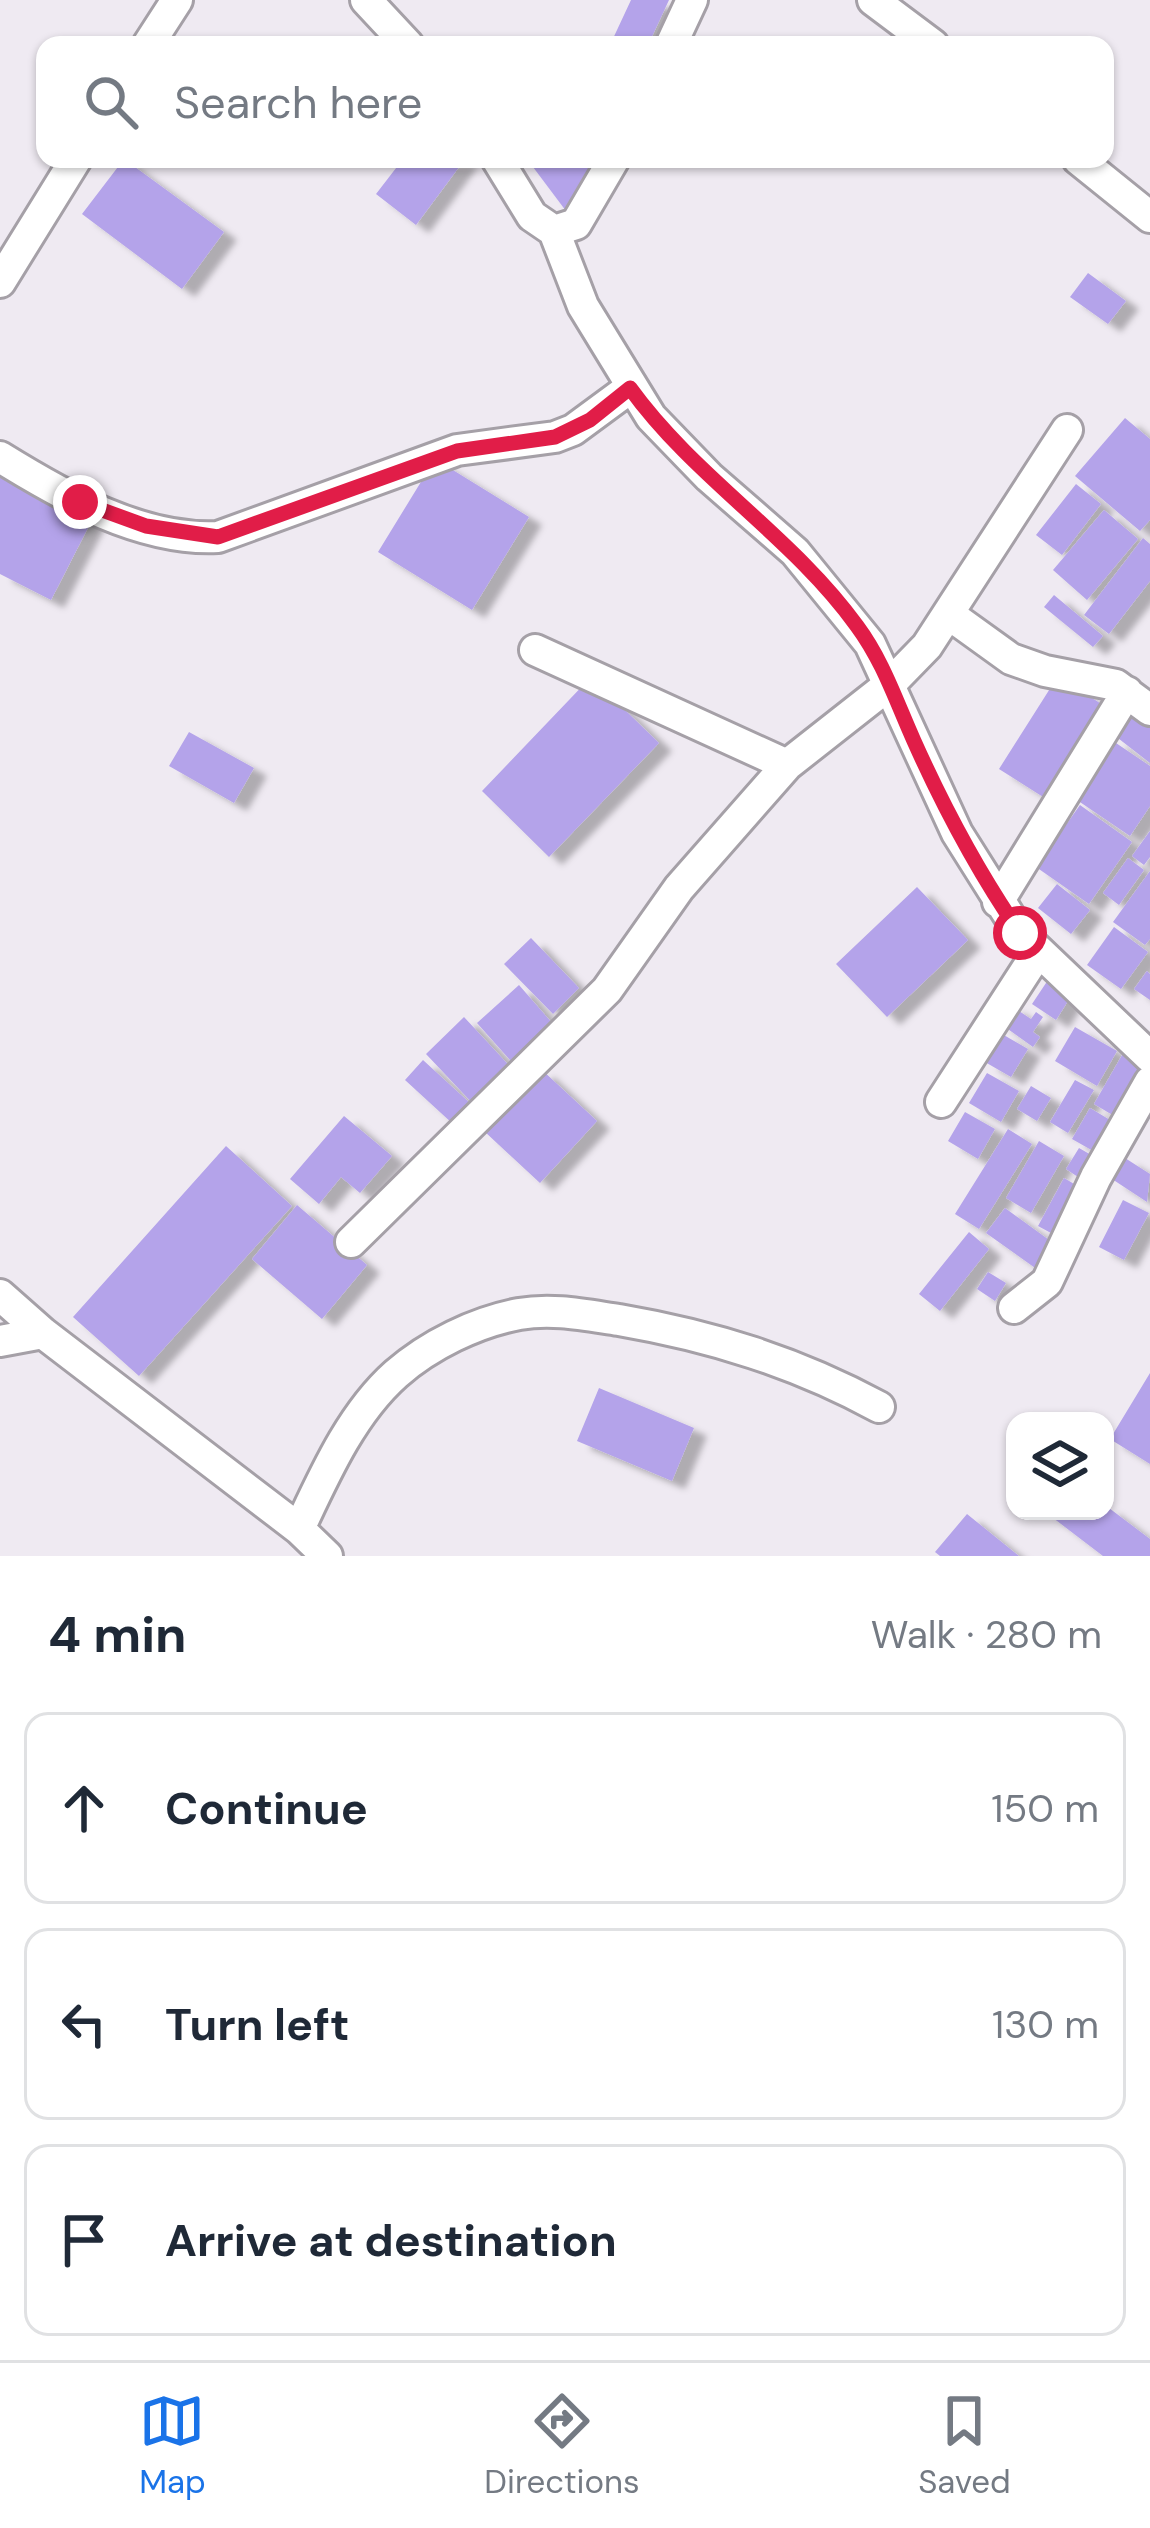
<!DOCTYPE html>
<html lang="en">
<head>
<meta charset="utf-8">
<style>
  :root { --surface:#fff; --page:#f2f2f3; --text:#1f2937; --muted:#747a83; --line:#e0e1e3; --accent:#1a73e8 }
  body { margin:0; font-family:"DM Sans",sans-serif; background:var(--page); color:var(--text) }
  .controls { position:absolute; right:36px; bottom:36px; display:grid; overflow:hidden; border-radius:24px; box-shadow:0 3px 9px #0004 }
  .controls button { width:108px; height:108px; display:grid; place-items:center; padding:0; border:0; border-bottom:3px solid var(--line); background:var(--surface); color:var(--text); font:60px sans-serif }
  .stop { position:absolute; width:36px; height:36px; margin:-27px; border:9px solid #e11d48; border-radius:50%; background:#fff }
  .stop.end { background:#e11d48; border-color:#fff; box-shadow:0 3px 12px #0008 }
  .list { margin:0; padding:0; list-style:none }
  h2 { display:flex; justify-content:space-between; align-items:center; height:156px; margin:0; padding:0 48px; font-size:51px }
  h2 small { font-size:39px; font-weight:400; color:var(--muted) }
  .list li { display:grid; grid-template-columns:78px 1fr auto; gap:36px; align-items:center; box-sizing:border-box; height:192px; margin:0 24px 24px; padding:0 24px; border:3px solid var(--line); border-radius:24px }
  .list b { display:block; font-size:45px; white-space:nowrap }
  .list em { font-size:39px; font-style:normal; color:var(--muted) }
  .icon { flex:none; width:66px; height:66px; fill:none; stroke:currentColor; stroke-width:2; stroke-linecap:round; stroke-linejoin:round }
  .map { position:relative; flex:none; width:1150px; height:1556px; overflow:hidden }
  .search { position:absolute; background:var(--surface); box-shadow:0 3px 9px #0004; left:36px; right:36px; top:36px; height:132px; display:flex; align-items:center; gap:30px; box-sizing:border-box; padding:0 42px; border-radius:24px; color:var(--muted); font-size:45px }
  .sheet { height:804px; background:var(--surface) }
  nav { display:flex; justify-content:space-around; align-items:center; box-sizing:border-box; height:168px; border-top:3px solid var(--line); background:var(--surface); font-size:33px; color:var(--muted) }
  nav a { display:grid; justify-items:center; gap:6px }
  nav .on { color:var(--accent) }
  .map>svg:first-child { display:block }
</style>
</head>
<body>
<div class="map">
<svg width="1150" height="1556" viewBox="0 0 1150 1556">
  <defs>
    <filter id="shadow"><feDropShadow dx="13" dy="8" stdDeviation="3" flood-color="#0004"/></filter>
  </defs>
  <rect width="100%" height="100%" fill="#efeaf2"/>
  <path fill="#b4a3ea" filter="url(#shadow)" d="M631 0H669L648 45H610Z
    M124 159 224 232 182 289 82 214Z
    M403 159H465L416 225 376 194Z
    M527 159H595L569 215Z
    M1088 273 1126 301 1108 324 1070 297Z
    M1125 418 1150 439V520L1140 531 1075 476Z
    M435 459 529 517 472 610 378 552Z
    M0 465 95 514 51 600 0 574Z
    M1076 484 1101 504 1062 555 1036 535Z
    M1104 510 1138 539 1087 600 1053 570Z
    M1143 538 1150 544V581L1109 634 1084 615Z
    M1054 595 1103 636 1093 647 1044 607Z
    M1058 676 1109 709 1051 802 999 769Z
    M591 677 659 743 549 857 482 791Z
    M1135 708 1150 719V763L1114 735Z
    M189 732 254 768 234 803 169 766Z
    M1113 741 1150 766V806L1130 836 1074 798Z
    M1080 805 1132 842 1089 904 1036 867Z
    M1150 831V857L1144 865 1132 856Z
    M1128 858 1144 870 1119 905 1103 893Z
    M1150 871V939L1145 945 1113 922Z
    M1057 884 1090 910 1071 934 1038 908Z
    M917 887 968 940 887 1017 836 964Z
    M1114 927 1148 952 1121 989 1087 965Z
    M531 938 579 988 553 1014 504 964Z
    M1147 971 1150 974V1000L1134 989Z
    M1050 977 1073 993 1056 1020 1032 1004Z
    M519 985 559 1031 518 1069 477 1023Z
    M1010 1005 1031 1019 1036 1012 1043 1017 1033 1032 1040 1037 1033 1047 998 1022Z
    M464 1017 515 1072 477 1108 426 1054Z
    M1075 1027 1117 1051 1097 1086 1055 1061Z
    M1002 1034 1028 1049 1011 1077 985 1062Z
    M1125 1050 1150 1064 1121 1120 1094 1104Z
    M423 1060 472 1105 453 1124 405 1080Z
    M541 1069 597 1121 540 1183 484 1131Z
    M987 1073 1019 1091 1001 1122 969 1103Z
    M1075 1080 1094 1090 1068 1133 1050 1122Z
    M1031 1086 1051 1098 1037 1121 1017 1109Z
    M1090 1108 1120 1126 1102 1156 1072 1139Z
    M965 1112 995 1129 978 1159 948 1141Z
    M344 1116 392 1156 360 1193 341 1177 319 1204 290 1179Z
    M1008 1129 1032 1144 979 1229 955 1214Z
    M1039 1141 1064 1156 1031 1213 1006 1198Z
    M226 1146 292 1206 139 1376 73 1317Z
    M1079 1148 1100 1160 1087 1183 1066 1169Z
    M1125 1158 1150 1174 1147 1202 1112 1179Z
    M1064 1178 1086 1191 1062 1239 1038 1226Z
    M1123 1200 1149 1213 1124 1260 1099 1247Z
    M297 1205 367 1265 322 1319 252 1259Z
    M1005 1208 1056 1245 1038 1270 986 1233Z
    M969 1232 989 1249 940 1311 919 1294Z
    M988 1272 1006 1283 995 1301 977 1289Z
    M1150 1373V1464L1110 1439Z
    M599 1388 694 1428 672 1481 577 1441Z
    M1105 1505 1150 1539V1556H1103L1044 1511H1105Z
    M967 1514 1019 1556H940L935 1552Z"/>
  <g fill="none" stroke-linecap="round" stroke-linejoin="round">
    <defs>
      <path id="minor" d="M366 0 408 45
        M873 0 933 45
        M148 45 177 0
        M671 45 692 0
        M497 159 532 216 554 231 576 224 614 159
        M1078 159 1150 217
        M554 231 583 306 651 417 709 477 795 552 870 644 957 833 1020 933 1150 1057
        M0 282 76 159
        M0 457C63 496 141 541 218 537L457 450 555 437 573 430 630 388
        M950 615 1011 659 1045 671 1116 685 1150 710
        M535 650 787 765
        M998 902 1127 692
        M941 1102 1038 952
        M351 1242 607 990 679 888 787 765 890 684 927 646 1067 430
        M0 1295 43 1333 299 1529 327 1556
        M1014 1308 1047 1282 1096 1177 1150 1082
        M0 1341 43 1333
        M299 1529C324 1476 351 1414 396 1374 429 1345 476 1322 519 1314 553 1308 585 1315 619 1320 712 1336 796 1362 879 1407"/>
    </defs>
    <use href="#minor" stroke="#a5a0a7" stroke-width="36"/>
    <use href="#minor" stroke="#fff" stroke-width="30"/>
  </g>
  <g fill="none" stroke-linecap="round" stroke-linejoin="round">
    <path stroke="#e11d48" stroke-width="15" d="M80 502 146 526 218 537 457 451 555 437 590 420 630 388C695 478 792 536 857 626 883 661 896 701 914 741 944 808 978 872 1020 933"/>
  </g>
</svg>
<div class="controls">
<button><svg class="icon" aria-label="layers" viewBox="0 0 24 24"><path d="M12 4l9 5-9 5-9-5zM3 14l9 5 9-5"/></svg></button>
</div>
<div class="stop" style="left:1020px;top:933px"></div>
<div class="stop end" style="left:80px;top:502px"></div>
<div class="search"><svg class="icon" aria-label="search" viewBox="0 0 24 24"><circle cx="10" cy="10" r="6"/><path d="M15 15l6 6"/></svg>Search here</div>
</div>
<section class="sheet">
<h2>4 min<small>Walk · 280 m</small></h2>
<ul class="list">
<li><svg class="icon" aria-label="ahead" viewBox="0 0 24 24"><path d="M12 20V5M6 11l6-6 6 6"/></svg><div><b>Continue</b></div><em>150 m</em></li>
<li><svg class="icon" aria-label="left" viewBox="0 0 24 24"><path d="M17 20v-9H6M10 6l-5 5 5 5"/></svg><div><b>Turn left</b></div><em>130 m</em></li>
<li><svg class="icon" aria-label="arrive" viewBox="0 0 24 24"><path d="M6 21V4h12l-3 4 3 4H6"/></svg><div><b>Arrive at destination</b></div></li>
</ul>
</section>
<nav>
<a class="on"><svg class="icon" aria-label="map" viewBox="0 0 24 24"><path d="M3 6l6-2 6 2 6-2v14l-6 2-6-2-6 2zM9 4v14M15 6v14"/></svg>Map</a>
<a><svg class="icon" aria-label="directions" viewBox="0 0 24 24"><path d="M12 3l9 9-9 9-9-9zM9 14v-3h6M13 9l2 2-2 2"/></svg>Directions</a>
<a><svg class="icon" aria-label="saved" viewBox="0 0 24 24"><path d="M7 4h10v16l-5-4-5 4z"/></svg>Saved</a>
</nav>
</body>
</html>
